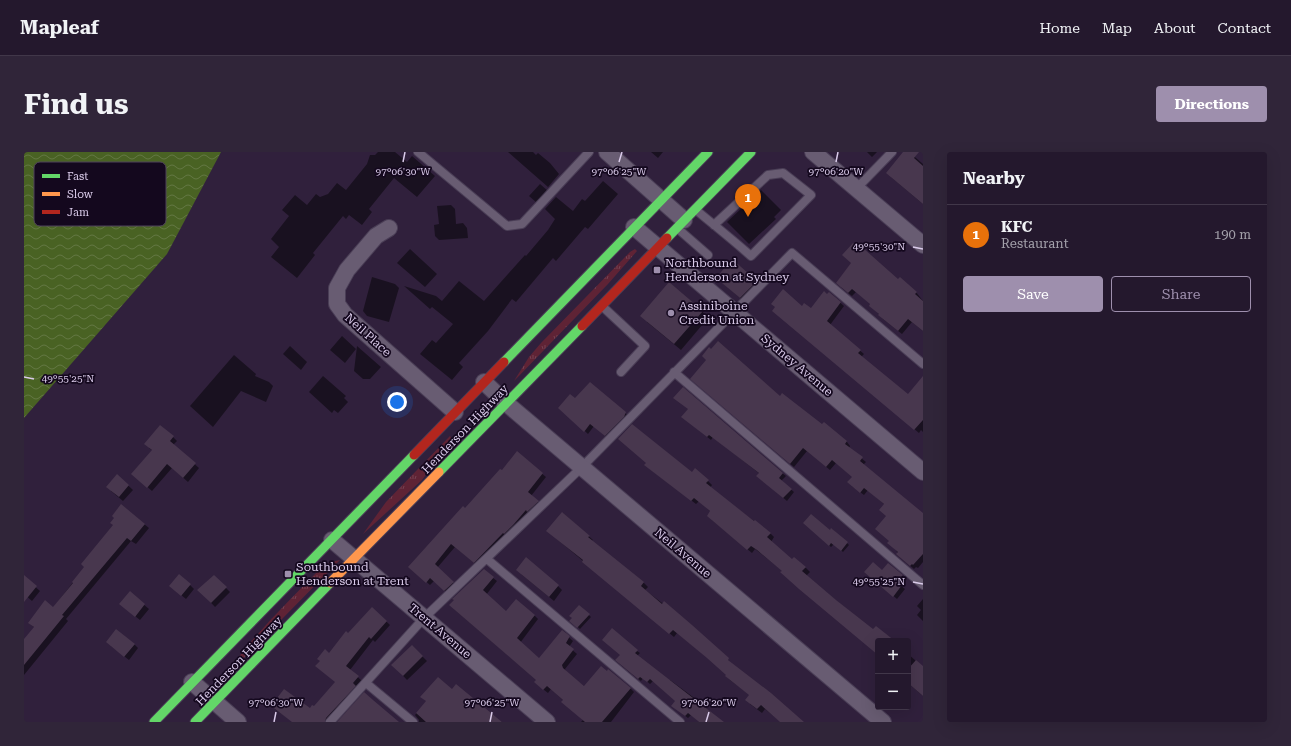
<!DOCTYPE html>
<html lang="en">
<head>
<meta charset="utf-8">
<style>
  :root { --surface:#24182d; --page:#302539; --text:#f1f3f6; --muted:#a3a0aa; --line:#413749; --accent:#9e8fad }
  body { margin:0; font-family:"Roboto Serif",serif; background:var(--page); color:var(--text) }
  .controls { position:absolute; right:12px; bottom:12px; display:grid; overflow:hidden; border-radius:4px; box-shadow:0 4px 16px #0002 }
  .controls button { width:36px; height:36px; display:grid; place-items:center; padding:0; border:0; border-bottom:1px solid var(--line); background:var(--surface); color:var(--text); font:20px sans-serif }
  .you { position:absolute; left:373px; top:250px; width:14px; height:14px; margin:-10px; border:3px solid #fff; border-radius:50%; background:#1a73e8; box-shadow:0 0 0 6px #1a73e833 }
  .badge { display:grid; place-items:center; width:26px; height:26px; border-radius:50%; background:var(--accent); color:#fff; font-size:13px; font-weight:700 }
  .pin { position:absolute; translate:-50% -33px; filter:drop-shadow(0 1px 2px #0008) }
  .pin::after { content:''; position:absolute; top:21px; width:14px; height:12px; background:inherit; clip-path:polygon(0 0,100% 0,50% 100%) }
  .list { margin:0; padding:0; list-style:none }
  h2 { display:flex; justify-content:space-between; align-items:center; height:52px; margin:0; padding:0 16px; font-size:17px }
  h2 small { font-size:13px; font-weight:400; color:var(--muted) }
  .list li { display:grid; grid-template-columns:26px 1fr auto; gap:12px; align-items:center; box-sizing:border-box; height:60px; padding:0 16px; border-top:1px solid var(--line) }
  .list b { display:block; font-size:15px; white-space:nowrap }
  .list p { margin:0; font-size:13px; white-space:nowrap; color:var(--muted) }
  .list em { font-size:13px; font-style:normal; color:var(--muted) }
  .actions { display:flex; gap:8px; padding:12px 16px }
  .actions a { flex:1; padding:9px 0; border:1px solid var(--accent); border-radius:4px; text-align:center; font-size:14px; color:var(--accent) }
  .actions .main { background:var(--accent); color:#fff }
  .map { position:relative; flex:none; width:899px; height:570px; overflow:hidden; border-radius:4px }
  header { display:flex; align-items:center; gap:24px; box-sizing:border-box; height:56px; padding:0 20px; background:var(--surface); border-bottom:1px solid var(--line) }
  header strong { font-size:19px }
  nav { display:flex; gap:22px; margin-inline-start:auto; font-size:14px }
  .intro { display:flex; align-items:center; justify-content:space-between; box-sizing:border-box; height:96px; padding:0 24px }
  h1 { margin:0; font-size:28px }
  .button { padding:10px 18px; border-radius:4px; background:var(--accent); color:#fff; font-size:14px; font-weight:700 }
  main { display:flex; gap:24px; padding:0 24px }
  aside { flex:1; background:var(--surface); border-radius:4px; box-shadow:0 4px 16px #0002 }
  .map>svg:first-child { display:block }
</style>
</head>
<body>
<header>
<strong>Mapleaf</strong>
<nav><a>Home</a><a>Map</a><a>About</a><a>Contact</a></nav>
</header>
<div class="intro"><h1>Find us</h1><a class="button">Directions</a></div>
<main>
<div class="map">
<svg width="899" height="570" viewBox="0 0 899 570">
  <defs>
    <pattern id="grass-tufts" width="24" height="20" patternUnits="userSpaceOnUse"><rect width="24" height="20" fill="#5f2335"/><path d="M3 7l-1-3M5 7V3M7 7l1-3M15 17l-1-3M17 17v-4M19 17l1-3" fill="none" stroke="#754252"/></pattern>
    <pattern id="water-waves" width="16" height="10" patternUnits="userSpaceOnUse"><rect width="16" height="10" fill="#496223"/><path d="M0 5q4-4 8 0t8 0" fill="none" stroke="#637743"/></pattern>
  </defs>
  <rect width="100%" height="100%" fill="#30203c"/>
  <path fill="url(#grass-tufts)" d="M611 97 613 99 584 132 490 229 505 205 517 191 606 100Z
    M426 284 427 286 425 292 398 328 339 382 362 350Z
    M316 408 199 527C226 486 262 452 296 417L307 410Z"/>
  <path fill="url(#water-waves)" d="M0 0H197L143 102 0 266Z"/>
  <path fill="#0007" d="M354 0H371L383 10 388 4 411 24 393 45 370 26 345 57 348 60 338 73 325 63 322 67 319 64 289 101 291 103 273 126 247 105 255 95 247 87 265 64 258 58 271 43 283 53 292 42 296 45 304 42 313 31 322 38 343 12 346 3H351Z
    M484 0H509L512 3 514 1 526 11 535 22 524 35Z
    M627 0H639L634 6Z
    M843 0H853L848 5Z
    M885 0 899 12V52L867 25Z
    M579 29 594 42 564 77 561 75 532 109 529 106 492 150 488 147 464 179 435 211 439 215 428 228 396 202 408 188 412 191 429 172 408 155 406 157 380 134 412 144 418 149 435 129 460 149 501 103 502 104 524 78 531 67 521 57 532 45 549 59 558 47 561 49Z
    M516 32 524 39 513 51 505 44Z
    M737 38 757 58 750 65 752 67 725 92 703 70Z
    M427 53 431 57 432 72 439 71 443 76 444 86 415 88 411 84 410 73 415 72 413 54Z
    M386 97 413 122 401 135 373 111Z
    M348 125 371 132 375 136 365 170 343 164 339 159Z
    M693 126 732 129 739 136 723 152Z
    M874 129 892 140 899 149V179L888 170 878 182 859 167 847 152 832 140 828 144 817 135Z
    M805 141 820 154 806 173 840 202 837 205 884 243 899 226V280L897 278 895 281 753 162 778 155 787 157Z
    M678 159 684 166 657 198 623 170Z
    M318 184 332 197 321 211 306 198Z
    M266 194 283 210 277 218 259 202Z
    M333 194 357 215 346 227H339L330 219Z
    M210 203 232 222 231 224 245 230 249 234 242 250 217 239 189 275 166 254Z
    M299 224 322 244 320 246 324 250 314 261 310 258 308 261 285 240Z
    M671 230 756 245 798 274 800 272 823 290 826 294 825 296 842 310 839 313 899 363V410L894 416 892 415 890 417 877 406 866 389 861 353 844 338 840 343 828 334 829 325 812 311 806 318 783 299 770 315Z
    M551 247 601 261 605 264 585 287 570 274 564 282 536 256Z
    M662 268 758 321 762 324 757 329 770 340 763 349 737 327 736 322 689 285 687 288Z
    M149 285 153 289 149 293 175 316 164 330 148 316 128 339 113 326 129 299 125 296Z
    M493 301 522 325 507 344 517 353 454 414 431 395 413 416 433 434 424 442 410 429 406 433 389 418 441 357 478 320Z
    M626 317 668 321 684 329 688 333 686 336 746 381 750 385 747 390 768 408 770 406 782 416 786 420 782 424 849 479 868 489H854V502L759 419 731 397 728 401 688 368 687 360 675 349 672 352Z
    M93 323 109 338 99 349 87 339Z
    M539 361 569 388 567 389 620 431 624 435 621 438 667 473 708 512 779 570H757L741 557 738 561 726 552V543L706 528 702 524 703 523 689 510 653 481 650 485 528 383Z
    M781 371 806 379 808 377 825 393 819 400 810 392 807 395Z
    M120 372 125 376 112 392 107 389 42 467 44 469 0 523V489L11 476 5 471 29 456 61 415Z
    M859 419 878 423 881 427 876 433 881 437 873 447 845 423Z
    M497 422 534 434 538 438 530 449Z
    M190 424 206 440 191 455 175 438Z
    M0 425 16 439 8 449 0 442Z
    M469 426 473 429 462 443 482 461 510 463 514 467 496 491 515 507 538 479 549 489 545 495 553 502 541 517 542 520 561 535 606 536 610 540 587 570H557L559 568 540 549 527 537 524 541 515 534 513 528 430 457Z
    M166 433 170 437 162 447 151 438Z
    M106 441 125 457 116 468 101 456Z
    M899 447V469L893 463 897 458 893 454Z
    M555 454 567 465 556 477 547 469Z
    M348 456 366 473 351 490 349 488 326 518 338 529 306 570H279L269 562 265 567 252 558 248 554 286 558 290 556 312 531 305 502Z
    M110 492 114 496 105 508 87 494Z
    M388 494 403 509 383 528 369 513Z
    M613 499 616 501 613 504 645 530 646 528 669 545 698 570H675L667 563 664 566 651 556 652 549 629 529 626 532 619 526 617 529 595 511Z
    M884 502 899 515V544L884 531Z
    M428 538 478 570H395V568L391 563 403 549Z"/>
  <path fill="#48374e" d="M879 0H895L890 6 899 14V52L862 21Z
    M829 91 837 98 839 96 874 127 876 125 893 140 891 142 899 149V179L884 167 874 179 854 163 855 162 845 154 846 152 828 137 824 141 812 131 827 111 818 103Z
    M708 107 733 129 716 146 692 126Z
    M645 130 679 159 650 192 616 164Z
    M759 137 778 154 780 151 787 156 800 139 803 142 805 140 817 150 803 169 837 198 834 201 884 242 899 224V268L890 278 748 159 751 155 747 152Z
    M694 189 756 244 758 241 798 272 800 270 823 289 821 292 839 305 836 309 899 361V402L889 413 888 412 886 414 872 402 874 400 863 391 865 389 851 377 862 364 855 358 860 352 840 336 836 341 823 330 828 325 808 308 802 315 779 296 766 312 666 227 682 208 678 204 685 195 687 197Z
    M566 230 602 260 600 265 581 284 566 272 560 280 534 256 546 242 551 246Z
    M659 235 759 321 755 326 768 337 759 346 732 324 735 321 685 283 683 285 657 265 664 257 649 246Z
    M608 272 668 320 671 316 685 328 682 331 730 369 731 368 747 381 743 385 768 407 770 405 782 415 778 419 812 448 849 477 852 474 871 489H854V503L775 437 756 420 758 419 733 398 727 394 723 398 683 364 686 359 670 346 667 349 620 313 622 311 594 287Z
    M136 273 150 284 146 289 172 311 159 326 143 312 123 336 107 322 128 298 120 292Z
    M493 299 519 321 504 340 515 349 503 360 502 358 490 372 480 382 479 381 450 411 427 392 411 412 430 430 420 439 406 426 402 431 384 415 439 354 441 356 476 317 478 318Z
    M93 322 105 333 95 345 82 335Z
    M97 352 121 372 107 389 103 386 38 463 40 464 0 513V487L10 475 4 471 21 448 29 455 49 431 48 430 60 415 57 412 89 373 86 371 90 366 88 364Z
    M538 360 566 384 564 385 620 430 617 434 638 452 640 449 668 473 705 506 704 508 747 541 780 570H756L737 553 733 557 721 548 725 543 701 524 702 523 683 506 649 478 645 482 558 410 559 408 522 379Z
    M787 362 806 378 807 376 824 390 817 399 807 391 805 394 779 371Z
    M502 405 535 433 525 445 492 418Z
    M849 410 858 418 864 411 879 423 873 429 878 433 869 445 840 420Z
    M460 417 470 425 459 438 482 459 492 447 511 463 493 486 515 506 538 478 546 484 542 491 550 497 538 513 539 516 560 534 577 514 583 519 584 517 607 536 578 570H561L537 550 539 548 523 534 519 538 510 530 512 528 425 453 430 448 428 447Z
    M155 422 167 432 157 444 145 434Z
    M0 423 13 434 0 450Z
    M190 423 203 435 187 451 173 438Z
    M106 439 121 452 111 465 95 452Z
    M555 453 566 462 553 476 545 469 548 466 545 464Z
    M348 455 363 469 347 487 345 485 322 514 335 524 329 531 332 534 302 566 301 570H268L247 554 260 537 286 556 288 553 290 554 311 530 291 514 296 509 293 507 301 497 305 501 322 479 324 481Z
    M588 476 614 498 611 501 700 570H675L664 561 661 564 647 554 651 549 626 527 623 530 616 525 614 527 591 508 596 503 578 488Z
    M92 477 111 492 100 505 82 490Z
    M388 493 399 504 379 524 367 513Z
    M892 508 899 514V544L884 531V517Z
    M414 525 428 537 432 532 478 570H402L392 561 402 549 396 545Z
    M340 540 349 548 375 570H313Z"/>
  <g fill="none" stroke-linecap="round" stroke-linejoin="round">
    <defs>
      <path id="lane" d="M394 0 483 74 498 72 565 0
        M832 37 868 0
        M672 58C690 73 709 88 727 104L787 43 759 21 744 23 690 73
        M653 76 684 103
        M578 154 621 194 597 220
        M650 220 899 433
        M463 407 656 570
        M342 531 389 570
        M306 570 400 466 558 315 768 101 899 212"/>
      <path id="street" d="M583 0 660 68
        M789 0 899 93
        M610 75 899 320
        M365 76 352 84 323 118 313 136V152L321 163 431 260
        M460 230 482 251 859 570
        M308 388 523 570
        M168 530 214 570"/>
      <path id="fast" d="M643 86 727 0
        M480 210 684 0
        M415 320 558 174
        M130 570 390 303
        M171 570 306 431"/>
      <path id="slow" d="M306 431 415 320"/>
      <path id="jam" d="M558 174 643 86
        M390 303 480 210"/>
    </defs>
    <use href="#lane" stroke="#4a3e56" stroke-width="10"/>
    <use href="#street" stroke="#4a3e56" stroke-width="18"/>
    <use href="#fast" stroke="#4a3e56" stroke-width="11"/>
    <use href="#slow" stroke="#4a3e56" stroke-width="11"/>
    <use href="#jam" stroke="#4a3e56" stroke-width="11"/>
    <use href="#lane" stroke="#685c72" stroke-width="8"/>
    <use href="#street" stroke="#685c72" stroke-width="16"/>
    <use href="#fast" stroke="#63d668" stroke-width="9"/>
    <use href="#slow" stroke="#ff974d" stroke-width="9"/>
    <use href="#jam" stroke="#b3261e" stroke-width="9"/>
  </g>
  <path fill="none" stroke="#dacbea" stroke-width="1.5" d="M379 10 381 0M595 10 598 0M812 10 814 0M889 95 899 97M0 225 10 227M889 430 899 432M250 570 252 560M466 570 468 560M682 570 685 560"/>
  <g fill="#9e8fad" stroke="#14081e" stroke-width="1.5">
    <rect x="629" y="114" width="8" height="8" rx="2"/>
    <circle cx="647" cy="161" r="4"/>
    <rect x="260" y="418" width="8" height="8" rx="2"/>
  </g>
  <g text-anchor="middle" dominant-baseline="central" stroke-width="3.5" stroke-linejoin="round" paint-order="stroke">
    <g font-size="12" fill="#dacbea" stroke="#14081e" text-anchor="start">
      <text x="641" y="111">Northbound<tspan x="641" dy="14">Henderson at Sydney</tspan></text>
      <text x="655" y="154">Assiniboine<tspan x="655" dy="14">Credit Union</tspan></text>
      <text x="272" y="415">Southbound<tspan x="272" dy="14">Henderson at Trent</tspan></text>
    </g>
    <g font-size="12" fill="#dacbea" stroke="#14081e">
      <text transform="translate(344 183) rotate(42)">Neil Place</text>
      <text transform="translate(773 213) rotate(40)">Sydney Avenue</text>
      <text transform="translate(441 277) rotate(-46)">Henderson Highway</text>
      <text transform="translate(659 401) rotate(40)">Neil Avenue</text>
      <text transform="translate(416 479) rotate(40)">Trent Avenue</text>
      <text transform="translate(215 509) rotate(-46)">Henderson Highway</text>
    </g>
  </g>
  <rect x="10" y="10" width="132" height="64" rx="6" fill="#14081e" stroke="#4f425b" stroke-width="1"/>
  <rect x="18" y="22" width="18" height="4" fill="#63d668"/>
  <rect x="18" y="40" width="18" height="4" fill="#ff974d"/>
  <rect x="18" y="58" width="18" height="4" fill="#b3261e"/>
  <g font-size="11" fill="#dacbea">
    <text x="43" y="28">Fast</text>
    <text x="43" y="46">Slow</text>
    <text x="43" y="64">Jam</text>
  </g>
  <g font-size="10" text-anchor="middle" fill="#dacbea" stroke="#14081e" stroke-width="3.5" stroke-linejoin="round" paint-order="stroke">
    <text x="379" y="23">97°06'30"W</text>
    <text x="595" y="23">97°06'25"W</text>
    <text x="812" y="23">97°06'20"W</text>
    <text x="855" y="98">49°55'30"N</text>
    <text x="44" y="230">49°55'25"N</text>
    <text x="855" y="433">49°55'25"N</text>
    <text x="252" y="554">97°06'30"W</text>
    <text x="468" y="554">97°06'25"W</text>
    <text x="685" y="554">97°06'20"W</text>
  </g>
</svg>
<div class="controls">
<button>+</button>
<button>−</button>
</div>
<div class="you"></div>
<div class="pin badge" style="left:724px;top:65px;background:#e8710a">1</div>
</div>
<aside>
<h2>Nearby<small></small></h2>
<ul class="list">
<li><span class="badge" style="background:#e8710a">1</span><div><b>KFC</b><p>Restaurant</p></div><em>190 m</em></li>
</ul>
<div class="actions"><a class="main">Save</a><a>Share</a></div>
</aside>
</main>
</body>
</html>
